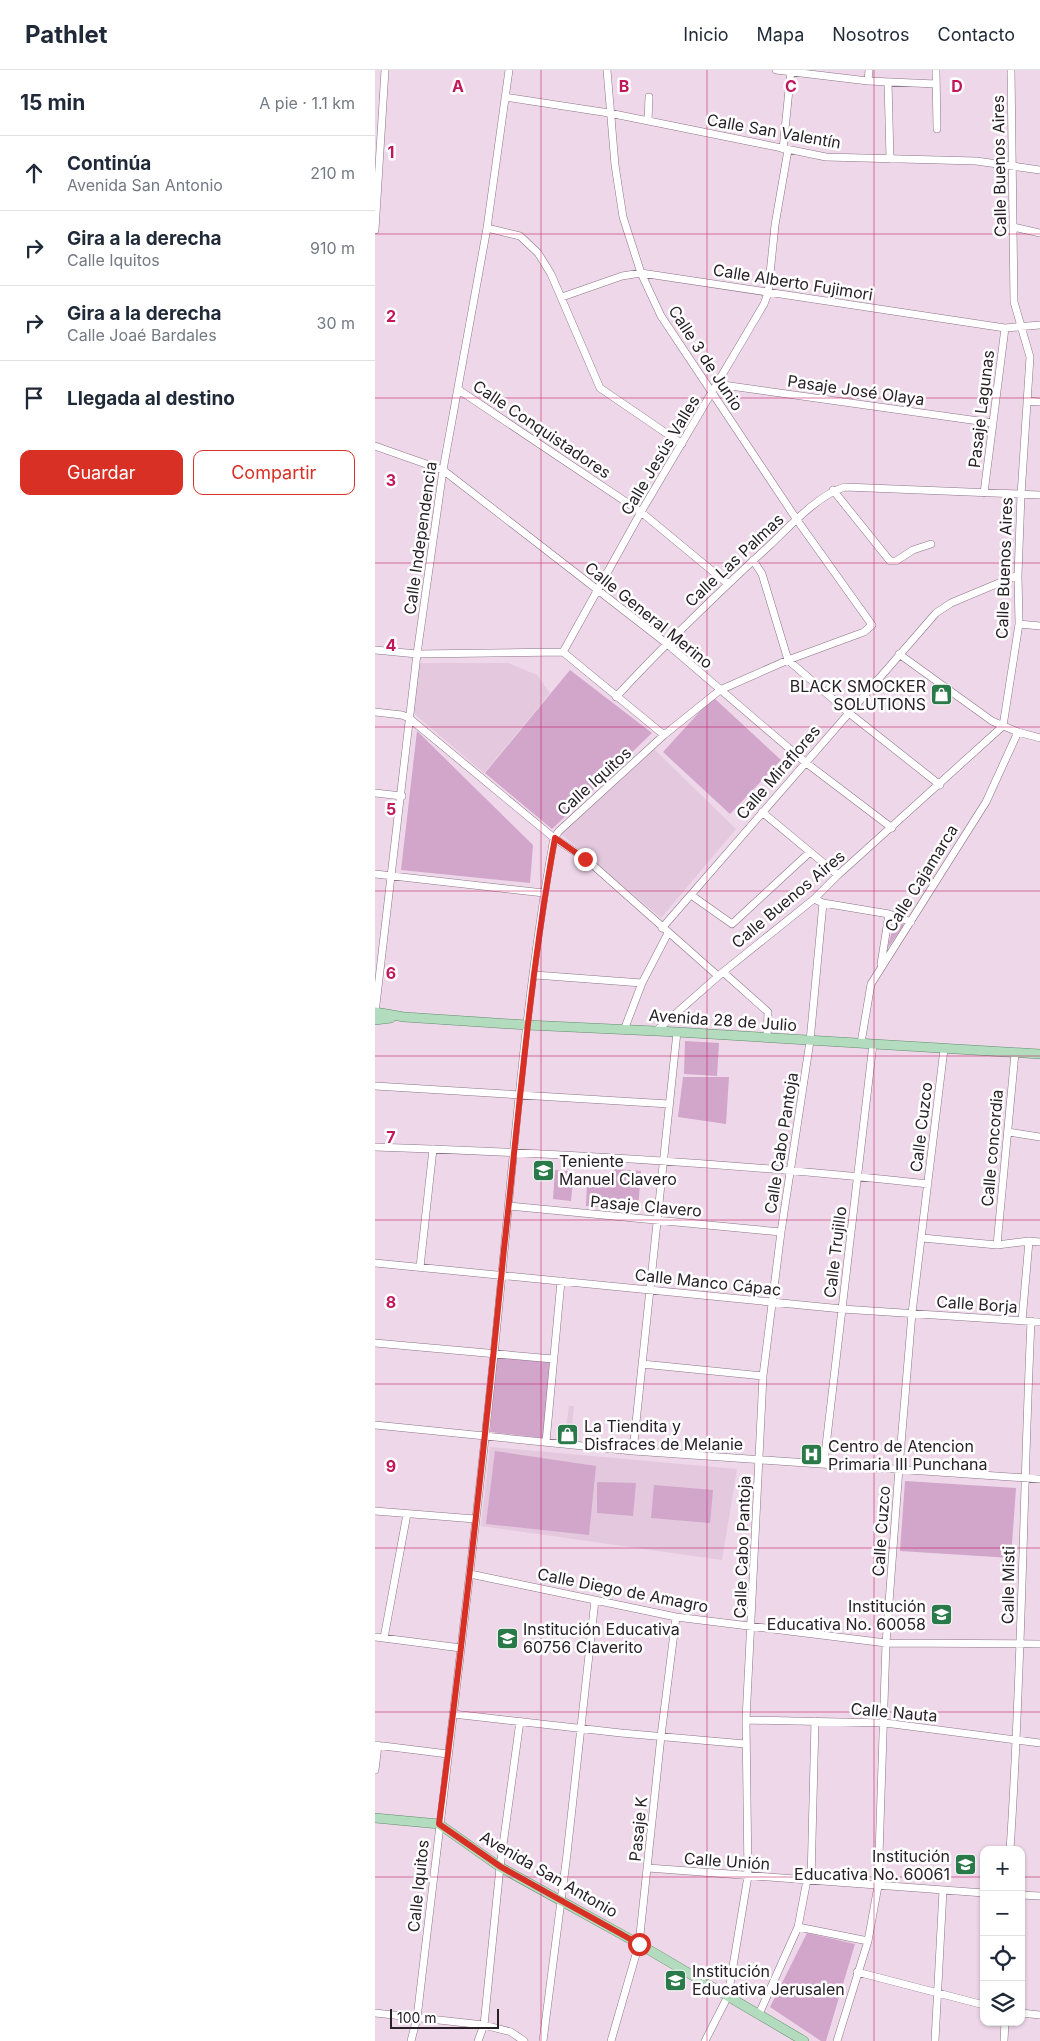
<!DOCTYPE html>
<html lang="es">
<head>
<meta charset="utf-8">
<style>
  :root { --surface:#fff; --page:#f6f6f7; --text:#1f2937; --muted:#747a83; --line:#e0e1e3; --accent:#d93025 }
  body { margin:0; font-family:Inter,sans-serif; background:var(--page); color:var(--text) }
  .controls { position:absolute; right:15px; bottom:15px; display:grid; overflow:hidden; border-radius:10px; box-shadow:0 1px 4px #0004 }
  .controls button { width:45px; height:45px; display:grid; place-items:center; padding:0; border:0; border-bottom:1px solid var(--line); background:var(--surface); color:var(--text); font:25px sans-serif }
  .scale { position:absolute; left:15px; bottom:12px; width:109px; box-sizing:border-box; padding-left:5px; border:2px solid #292127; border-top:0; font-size:14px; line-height:18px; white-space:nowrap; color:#292127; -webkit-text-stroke:4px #fff; paint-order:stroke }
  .stop { position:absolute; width:15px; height:15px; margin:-11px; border:4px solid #d93025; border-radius:50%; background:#fff }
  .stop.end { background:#d93025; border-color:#fff; box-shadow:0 1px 5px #0008 }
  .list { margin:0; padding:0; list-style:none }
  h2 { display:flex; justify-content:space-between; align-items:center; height:65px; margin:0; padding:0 20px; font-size:21px }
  h2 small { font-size:16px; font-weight:400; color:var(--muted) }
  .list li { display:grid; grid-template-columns:32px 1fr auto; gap:15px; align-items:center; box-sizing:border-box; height:75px; padding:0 20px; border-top:1px solid var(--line) }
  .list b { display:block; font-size:19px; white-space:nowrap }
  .list p { margin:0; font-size:16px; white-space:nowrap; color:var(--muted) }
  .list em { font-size:16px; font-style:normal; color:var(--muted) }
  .actions { display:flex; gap:10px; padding:15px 20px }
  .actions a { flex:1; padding:11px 0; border:1px solid var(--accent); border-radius:10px; text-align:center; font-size:18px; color:var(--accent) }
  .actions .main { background:var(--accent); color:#fff }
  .icon { flex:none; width:28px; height:28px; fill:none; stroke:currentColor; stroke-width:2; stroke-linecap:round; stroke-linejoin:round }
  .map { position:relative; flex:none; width:665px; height:1971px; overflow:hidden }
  header { display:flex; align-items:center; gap:30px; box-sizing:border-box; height:70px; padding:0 25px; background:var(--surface); border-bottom:1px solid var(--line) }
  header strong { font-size:24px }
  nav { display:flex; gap:28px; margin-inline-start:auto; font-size:18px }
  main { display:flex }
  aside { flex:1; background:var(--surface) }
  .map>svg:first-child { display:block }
</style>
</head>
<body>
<header>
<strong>Pathlet</strong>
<nav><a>Inicio</a><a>Mapa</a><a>Nosotros</a><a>Contacto</a></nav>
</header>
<main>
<aside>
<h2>15 min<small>A pie · 1.1 km</small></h2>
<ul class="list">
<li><svg class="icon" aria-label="ahead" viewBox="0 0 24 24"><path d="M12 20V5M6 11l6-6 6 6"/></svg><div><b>Continúa</b><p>Avenida San Antonio</p></div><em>210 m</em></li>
<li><svg class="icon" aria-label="right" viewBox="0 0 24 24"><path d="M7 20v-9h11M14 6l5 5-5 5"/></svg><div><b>Gira a la derecha</b><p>Calle Iquitos</p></div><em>910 m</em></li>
<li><svg class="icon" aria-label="right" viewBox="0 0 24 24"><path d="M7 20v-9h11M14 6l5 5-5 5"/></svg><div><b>Gira a la derecha</b><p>Calle Joaé Bardales</p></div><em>30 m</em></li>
<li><svg class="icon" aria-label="arrive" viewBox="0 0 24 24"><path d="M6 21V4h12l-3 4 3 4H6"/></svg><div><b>Llegada al destino</b></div></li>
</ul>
<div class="actions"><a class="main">Guardar</a><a>Compartir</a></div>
</aside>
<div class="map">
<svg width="665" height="1971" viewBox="0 0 665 1971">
  <rect width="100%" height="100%" fill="#eed7e9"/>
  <path fill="#e3c8de" d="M44 593H133L162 605 175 623 109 703 36 641Z
    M279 679 361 759 286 848 186 764 188 759Z
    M194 1336H199L196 1367 190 1365Z
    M115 1377 362 1399 347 1490 106 1456Z"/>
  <path fill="#d2a5ca" d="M195 600 277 663 177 759 110 703Z
    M338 627 406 690 355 744 288 682Z
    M42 661 158 775 155 813 26 800Z
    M520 851 529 855 512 879Z
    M310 971 344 973 342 1006 309 1004Z
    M308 1007H354L351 1054 303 1047Z
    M239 1099 266 1101 263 1140 211 1136 212 1110 238 1111Z
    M180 1100 199 1102 196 1131 178 1129Z
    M122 1284 176 1286 168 1368 115 1362Z
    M120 1381 221 1396 214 1465 111 1454Z
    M530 1411 641 1418 636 1488 525 1481Z
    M222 1412 261 1413 258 1446 222 1443Z
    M279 1415 338 1420 335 1453 276 1448Z
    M432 1863 480 1874 451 1971H446L395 1937Z"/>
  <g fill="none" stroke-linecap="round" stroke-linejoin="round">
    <defs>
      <path id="minor" d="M401 0 493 11 561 14
        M561 0 562 59
        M493 11 494 0
        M513 12 515 89
        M130 27 234 43 451 87 601 91 665 100
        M273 51 274 27
        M408 79 416 0
        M638 157 665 163
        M112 158 145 166 163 183 176 204 225 318 307 374
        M0 160 10 0
        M187 227 247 206 266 203 630 258 665 255
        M341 314 618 353
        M84 320 266 442 353 514
        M652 331 665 332
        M0 376 68 400 291 573 430 692 517 758
        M458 420 515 491H521L538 480 556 474
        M609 423 630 258
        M378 490 387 504 413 590 474 643 565 715
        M644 554 665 556
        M0 580 42 584 188 582 289 665
        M188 582 266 442 389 234 393 223 400 155 413 80
        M524 584 617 651 643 662 665 668
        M241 627C290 574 342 524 395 475 415 456 444 424 470 417L665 425
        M0 642 27 645 34 648 179 768 211 789 343 906
        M0 723 27 726
        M387 742 463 805
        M0 804 169 823
        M316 825 357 854 435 782
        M448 833 514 844 536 852
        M287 858 561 543 576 533 643 505
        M506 894 514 844
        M348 902 393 942 392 968
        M160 905 267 913
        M0 943 42 584 68 400 112 158 134 0
        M249 960 267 913 293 863
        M281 961 348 902 439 829 463 805 628 656 644 554 643 505 646 425 655 287 639 232 636 0
        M486 973 496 914 611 732 643 662
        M0 1016 294 1034
        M633 1062 665 1067
        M0 1077C184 1083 369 1094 553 1114
        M134 1136 406 1162
        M547 1168 622 1175 654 1171 665 1172
        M622 1175 640 983
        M0 1193 467 1239 665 1252
        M45 1197 58 1079
        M647 1251 654 1171
        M0 1273 178 1289
        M267 1294 388 1306
        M0 1355 258 1381 665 1409
        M171 1372 186 1211
        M258 1381 302 962
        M449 1393 498 974
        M0 1441 100 1449
        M95 1504 301 1547 511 1573 665 1574
        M0 1567 86 1578
        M9 1568 32 1444
        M78 1644 246 1663 370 1674
        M371 1650 510 1653 665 1673
        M0 1675 73 1684
        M0 1700 3 1675
        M635 1780C647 1604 648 1427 656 1251
        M273 1798 609 1823
        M436 1810 440 1651
        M646 1825 665 1826
        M423 1857 493 1871
        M482 1902 609 1935
        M0 1943 109 1955 136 1962 149 1971
        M646 1943 665 1945
        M384 1944 423 1857 432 1810
        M36 1971 42 1948C68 1727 96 1506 119 1284 137 1112 148 938 179 768L184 761 289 665 345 620 413 590 489 562 497 555 422 450 286 246 266 203 248 147 240 95 232 0
        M103 1971 109 1955 125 1797 145 1651
        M168 1971 192 1784 220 1530
        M236 1971 264 1874 286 1666 301 1547
        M330 1971 353 1926 373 1806 371 1650 388 1306 406 1162 435 971 448 833 439 829
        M462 1971 493 1871 503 1816 511 1573 524 1398 537 1243 569 979
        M560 1971 568 1820
        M629 1971 630 1952"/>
      <path id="major" d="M0 942 29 947 152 955 302 962 665 984
        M0 950 16 948
        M0 1748 64 1754 125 1797 264 1874 429 1971"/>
    </defs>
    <use href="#minor" stroke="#8a7586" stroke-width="8"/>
    <use href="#major" stroke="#628c6e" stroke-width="10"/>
    <use href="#minor" stroke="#fff" stroke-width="7"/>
    <use href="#major" stroke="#b3dcbf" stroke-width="9"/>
  </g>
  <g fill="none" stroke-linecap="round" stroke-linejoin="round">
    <path stroke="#d93025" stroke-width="6" d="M210 789 180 768C155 904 144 1042 129 1179 110 1371 89 1563 64 1754L126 1797 264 1874"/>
  </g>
  <path fill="none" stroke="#c2185b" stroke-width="1" stroke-opacity="0.55" d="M166 0V1971M332 0V1971M499 0V1971M0 164H665M0 328H665M0 493H665M0 657H665M0 821H665M0 986H665M0 1150H665M0 1314H665M0 1478H665M0 1642H665M0 1807H609M646 1807H665"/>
  <defs>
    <symbol id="shop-square" viewBox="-11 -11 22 22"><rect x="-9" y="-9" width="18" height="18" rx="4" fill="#2a7949" stroke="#fff"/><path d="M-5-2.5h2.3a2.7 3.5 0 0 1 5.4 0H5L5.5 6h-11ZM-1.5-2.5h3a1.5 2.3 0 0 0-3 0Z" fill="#fff"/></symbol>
    <symbol id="school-square" viewBox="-11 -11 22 22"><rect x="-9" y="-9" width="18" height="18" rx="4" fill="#2a7949" stroke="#fff"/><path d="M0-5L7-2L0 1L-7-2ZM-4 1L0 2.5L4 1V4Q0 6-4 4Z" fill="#fff"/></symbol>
    <symbol id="hospital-square" viewBox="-11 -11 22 22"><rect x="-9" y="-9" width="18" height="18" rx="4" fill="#2a7949" stroke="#fff"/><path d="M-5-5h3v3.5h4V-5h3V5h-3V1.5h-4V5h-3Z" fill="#fff"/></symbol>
  </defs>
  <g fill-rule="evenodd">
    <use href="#shop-square" x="554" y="612" width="25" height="25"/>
    <use href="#school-square" x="156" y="1088" width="25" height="25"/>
    <use href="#shop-square" x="180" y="1352" width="25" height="25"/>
    <use href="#hospital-square" x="424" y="1372" width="25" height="25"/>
    <use href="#school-square" x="554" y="1532" width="25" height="25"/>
    <use href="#school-square" x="120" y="1556" width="25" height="25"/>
    <use href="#school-square" x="578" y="1782" width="25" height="25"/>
    <use href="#school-square" x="288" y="1898" width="25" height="25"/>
  </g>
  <g text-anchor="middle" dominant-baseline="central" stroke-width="5" stroke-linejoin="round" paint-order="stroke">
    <g font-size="16" fill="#292127" stroke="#fff">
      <text transform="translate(399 61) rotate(10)">Calle San Valentín</text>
      <text transform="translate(624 96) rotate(-91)">Calle Buenos Aires</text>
      <text transform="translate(418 212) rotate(9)">Calle Alberto Fujimori</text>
      <text transform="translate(331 288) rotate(57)">Calle 3 de Junio</text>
      <text transform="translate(481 320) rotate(8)">Pasaje José Olaya</text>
      <text transform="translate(606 339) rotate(-83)">Pasaje Lagunas</text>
      <text transform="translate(167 359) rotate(34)">Calle Conquistadores</text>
      <text transform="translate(285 385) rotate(-59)">Calle Jesús Valles</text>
      <text transform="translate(45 468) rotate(-82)">Calle Independencia</text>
      <text transform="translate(359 490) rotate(-43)">Calle Las Palmas</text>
      <text transform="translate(629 498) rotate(-88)">Calle Buenos Aires</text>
      <text transform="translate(274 545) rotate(39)">Calle General Merino</text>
      <text transform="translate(403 702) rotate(-49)">Calle Miraflores</text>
      <text transform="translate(219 711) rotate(-42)">Calle Iquitos</text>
      <text transform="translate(546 808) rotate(-58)">Calle Cajamarca</text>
      <text transform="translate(413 829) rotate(-40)">Calle Buenos Aires</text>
      <text transform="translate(348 950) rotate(4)">Avenida 28 de Julio</text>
      <text transform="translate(546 1057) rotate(-83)">Calle Cuzco</text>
      <text transform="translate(406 1073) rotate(-81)">Calle Cabo Pantoja</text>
      <text transform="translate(617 1078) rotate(-85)">Calle concordia</text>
      <text transform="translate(271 1136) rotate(5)">Pasaje Clavero</text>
      <text transform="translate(460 1182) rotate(-83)">Calle Trujillo</text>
      <text transform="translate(333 1212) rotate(6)">Calle Manco Cápac</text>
      <text transform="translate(602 1234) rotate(4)">Calle Borja</text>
      <text transform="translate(506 1461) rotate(-86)">Calle Cuzco</text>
      <text transform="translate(367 1477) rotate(-88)">Calle Cabo Pantoja</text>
      <text transform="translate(633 1515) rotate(-89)">Calle Misti</text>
      <text transform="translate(248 1520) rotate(11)">Calle Diego de Amagro</text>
      <text transform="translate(519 1642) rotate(5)">Calle Nauta</text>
      <text transform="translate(263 1759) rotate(-84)">Pasaje K</text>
      <text transform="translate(352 1791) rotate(4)">Calle Unión</text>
      <text transform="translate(174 1804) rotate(30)">Avenida San Antonio</text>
      <text transform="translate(43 1816) rotate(-84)">Calle Iquitos</text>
    </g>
    <g font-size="16" fill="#292127" stroke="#fff" text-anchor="start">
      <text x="551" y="616" text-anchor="end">BLACK SMOCKER<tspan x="551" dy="18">SOLUTIONS</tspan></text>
      <text x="184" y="1091">Teniente<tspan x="184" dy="18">Manuel Clavero</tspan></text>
      <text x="209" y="1356">La Tiendita y<tspan x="209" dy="18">Disfraces de Melanie</tspan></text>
      <text x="453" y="1376">Centro de Atencion<tspan x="453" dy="18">Primaria III Punchana</tspan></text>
      <text x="551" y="1536" text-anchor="end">Institución<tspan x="551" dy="18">Educativa No. 60058</tspan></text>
      <text x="148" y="1559">Institución Educativa<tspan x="148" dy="18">60756 Claverito</tspan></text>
      <text x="575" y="1786" text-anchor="end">Institución<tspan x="575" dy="18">Educativa No. 60061</tspan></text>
      <text x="317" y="1901">Institución<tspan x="317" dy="18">Educativa Jerusalen</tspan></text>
    </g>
  </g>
  <g font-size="16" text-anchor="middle" font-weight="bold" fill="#c2185b" stroke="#fff" stroke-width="5" stroke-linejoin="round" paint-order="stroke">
    <text x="83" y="22">A</text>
    <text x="249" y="22">B</text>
    <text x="416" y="22">C</text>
    <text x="582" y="22">D</text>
    <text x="16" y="88">1</text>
    <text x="16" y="252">2</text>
    <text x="16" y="416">3</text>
    <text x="16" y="581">4</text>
    <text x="16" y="745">5</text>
    <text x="16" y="909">6</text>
    <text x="16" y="1073">7</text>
    <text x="16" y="1238">8</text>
    <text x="16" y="1402">9</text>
  </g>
</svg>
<div class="controls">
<button>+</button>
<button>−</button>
<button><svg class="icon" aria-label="locate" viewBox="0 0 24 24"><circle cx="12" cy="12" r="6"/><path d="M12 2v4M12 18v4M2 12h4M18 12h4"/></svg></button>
<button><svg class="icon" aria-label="layers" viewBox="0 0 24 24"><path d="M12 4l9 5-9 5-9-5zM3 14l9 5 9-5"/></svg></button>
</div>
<div class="scale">100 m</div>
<div class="stop" style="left:264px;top:1874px"></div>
<div class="stop end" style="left:210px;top:789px"></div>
</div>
</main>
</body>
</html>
